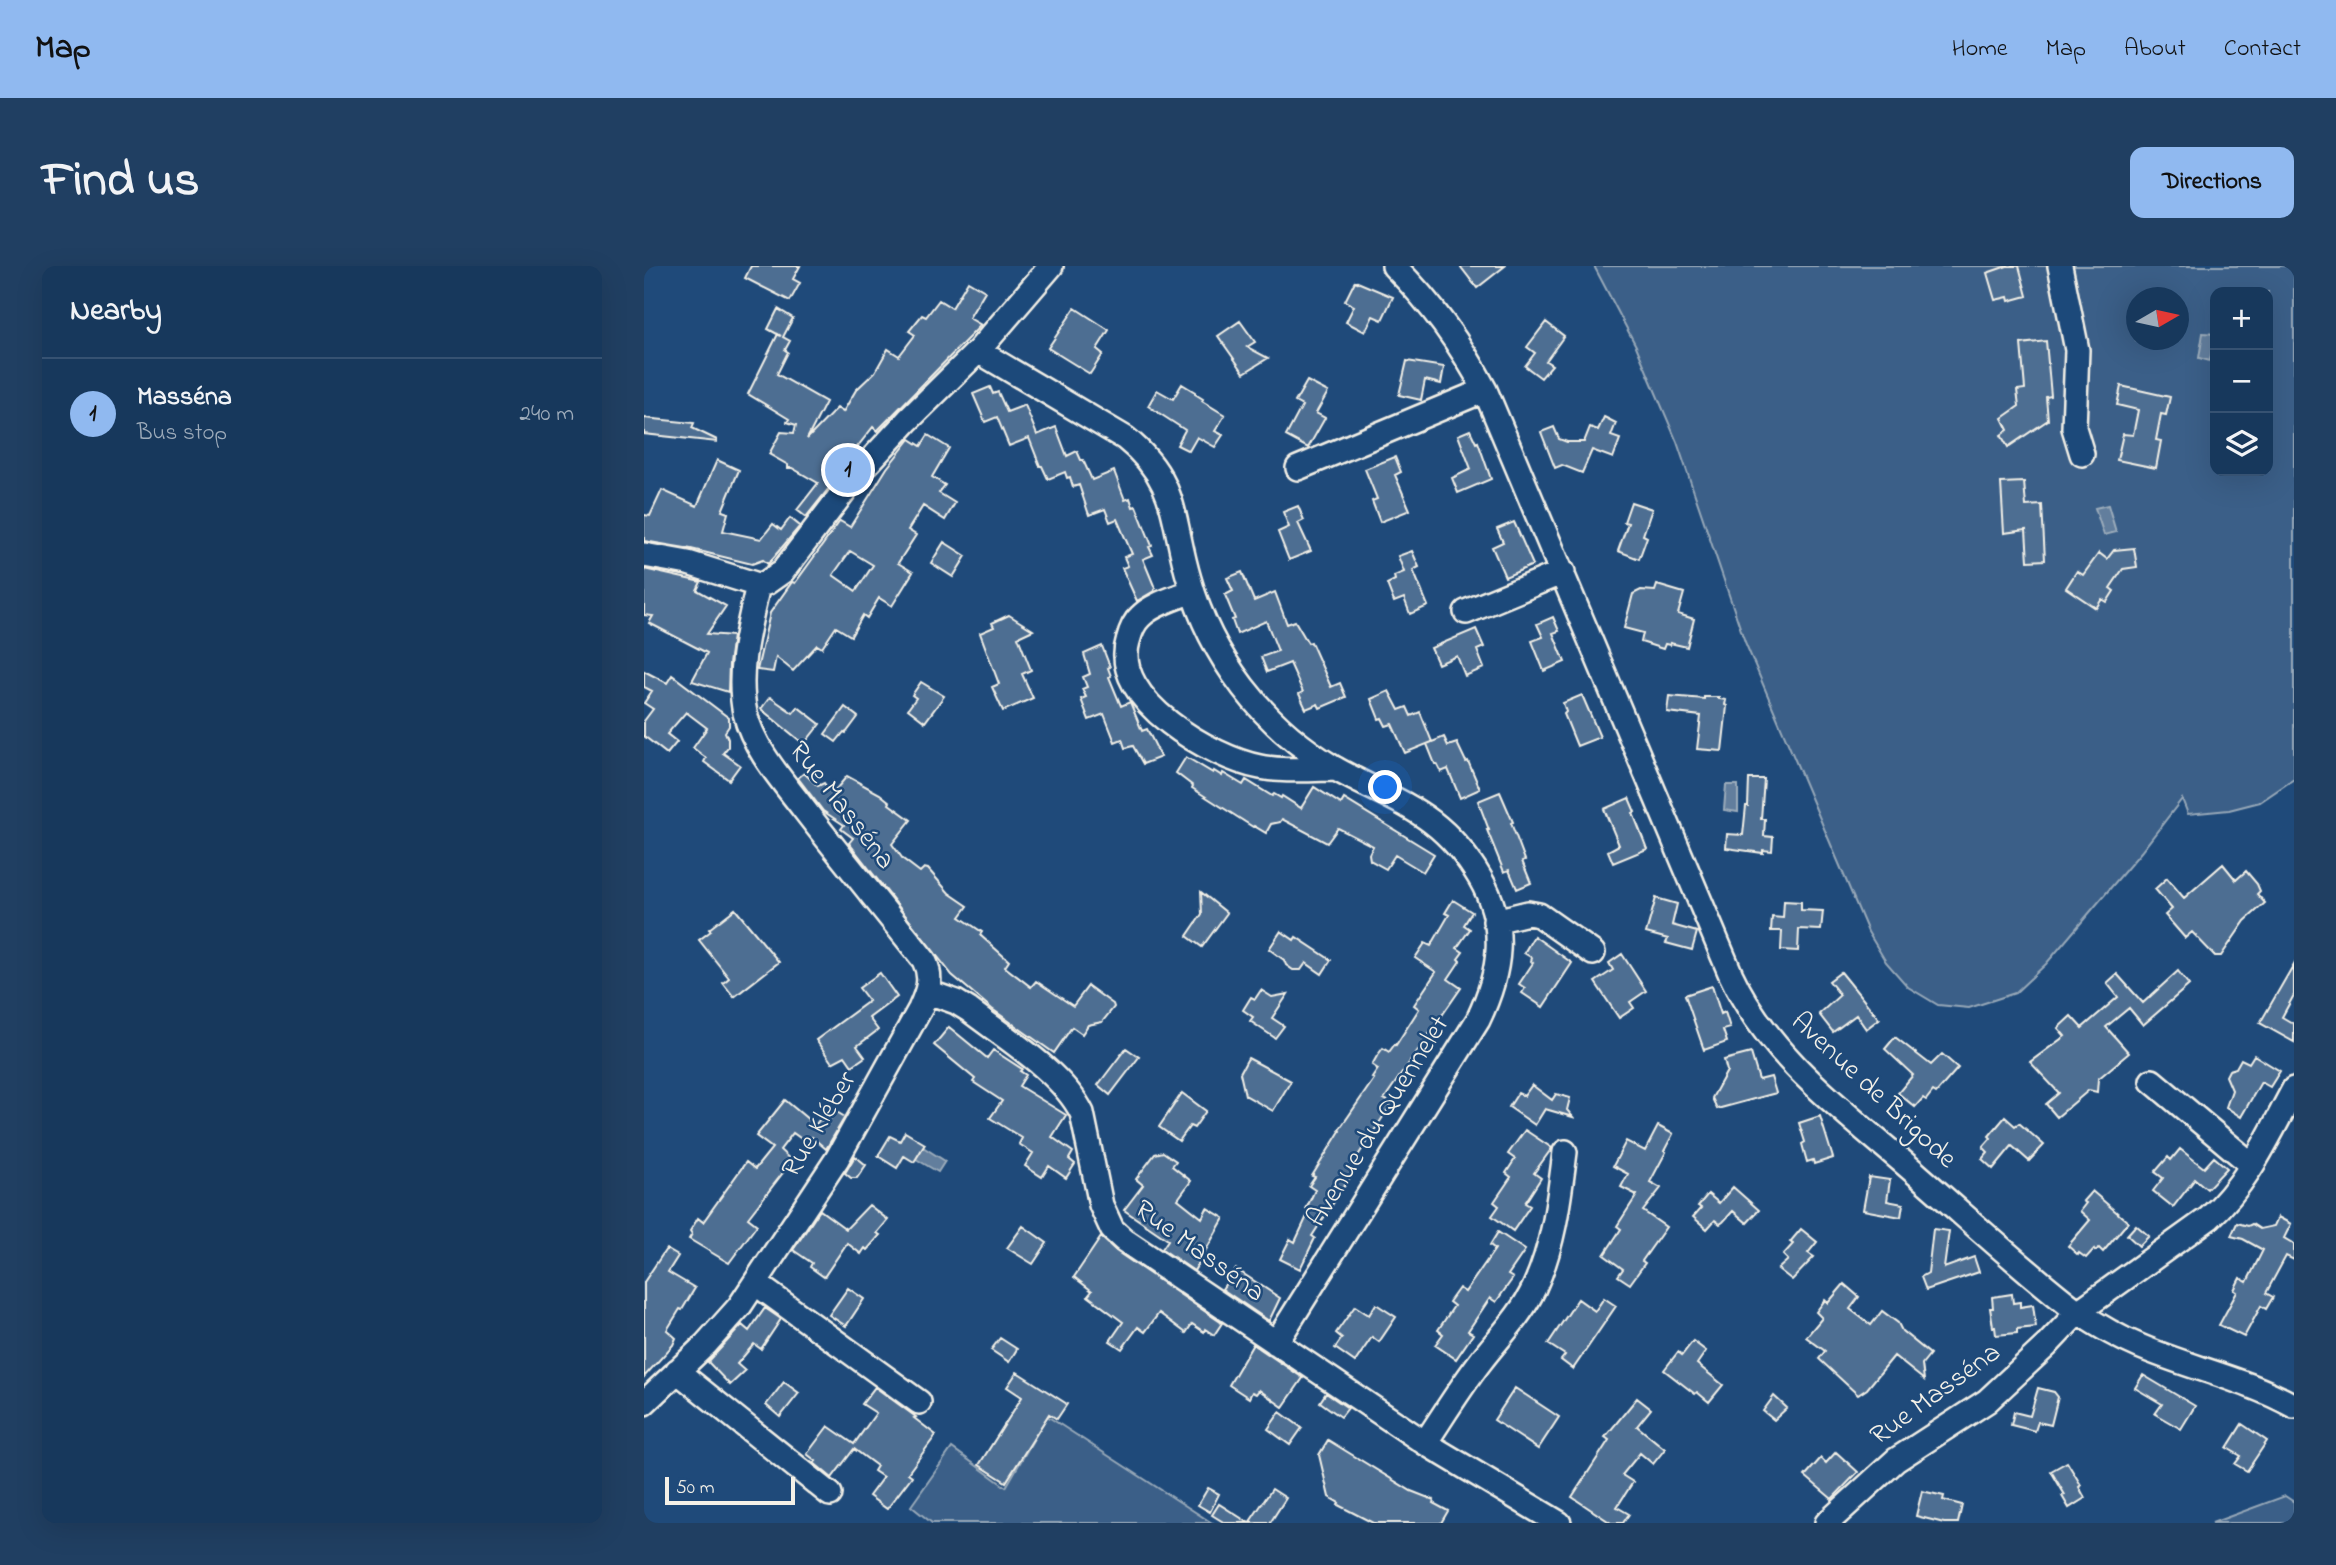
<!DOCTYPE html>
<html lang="en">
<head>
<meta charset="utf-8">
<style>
  :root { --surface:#17385c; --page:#203f62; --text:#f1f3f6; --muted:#9eacbb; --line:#365272; --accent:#90b9f0 }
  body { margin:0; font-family:"Indie Flower",sans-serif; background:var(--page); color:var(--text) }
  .controls { position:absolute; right:21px; top:21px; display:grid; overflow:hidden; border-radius:14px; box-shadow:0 7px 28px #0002 }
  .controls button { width:63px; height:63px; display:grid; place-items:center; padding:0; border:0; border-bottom:2px solid var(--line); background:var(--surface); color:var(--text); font:35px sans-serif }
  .compass { position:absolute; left:1482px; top:21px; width:63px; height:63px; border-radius:50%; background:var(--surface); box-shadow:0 7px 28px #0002; rotate:81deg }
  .scale { position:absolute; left:21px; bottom:18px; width:130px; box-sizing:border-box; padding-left:7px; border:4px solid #f4f1e8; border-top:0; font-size:19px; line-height:24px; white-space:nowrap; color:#f4f1e8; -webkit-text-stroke:5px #1f4a7a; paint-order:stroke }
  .you { position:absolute; left:742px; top:522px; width:24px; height:24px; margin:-18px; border:5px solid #fff; border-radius:50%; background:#1a73e8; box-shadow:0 0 0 10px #1a73e833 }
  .badge { display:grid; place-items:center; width:46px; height:46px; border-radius:50%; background:var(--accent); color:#111; font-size:23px; font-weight:700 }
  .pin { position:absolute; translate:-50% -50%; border:4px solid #fff; box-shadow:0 2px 7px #0006 }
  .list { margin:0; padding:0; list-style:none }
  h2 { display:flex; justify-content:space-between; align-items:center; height:91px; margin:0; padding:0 28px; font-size:30px }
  h2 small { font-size:23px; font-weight:400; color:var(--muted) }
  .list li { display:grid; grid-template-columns:46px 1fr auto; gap:21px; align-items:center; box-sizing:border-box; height:112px; padding:0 28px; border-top:2px solid var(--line) }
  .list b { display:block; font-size:26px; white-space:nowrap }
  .list p { margin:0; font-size:23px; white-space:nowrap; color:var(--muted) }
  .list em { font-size:23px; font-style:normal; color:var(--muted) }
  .icon { flex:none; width:38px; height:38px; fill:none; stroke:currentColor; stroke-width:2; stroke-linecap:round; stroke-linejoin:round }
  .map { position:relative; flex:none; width:1650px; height:1257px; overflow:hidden; border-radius:14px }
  header { display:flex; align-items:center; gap:42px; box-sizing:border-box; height:98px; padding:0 35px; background:var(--accent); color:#111 }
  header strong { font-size:33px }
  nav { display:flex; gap:38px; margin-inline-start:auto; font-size:24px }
  .intro { display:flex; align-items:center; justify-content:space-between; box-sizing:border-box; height:168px; padding:0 42px }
  h1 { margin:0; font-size:49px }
  .button { padding:18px 32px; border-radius:14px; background:var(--accent); color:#111; font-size:24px; font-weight:700 }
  main { display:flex; gap:42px; padding:0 42px }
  aside { flex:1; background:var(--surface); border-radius:14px; box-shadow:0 7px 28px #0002 }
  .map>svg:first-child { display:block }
</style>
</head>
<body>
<header>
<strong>Map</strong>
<nav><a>Home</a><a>Map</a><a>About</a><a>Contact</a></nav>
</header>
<div class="intro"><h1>Find us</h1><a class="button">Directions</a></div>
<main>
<aside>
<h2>Nearby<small></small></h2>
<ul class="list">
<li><span class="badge">1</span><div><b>Masséna</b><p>Bus stop</p></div><em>240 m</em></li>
</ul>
</aside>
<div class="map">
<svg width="1650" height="1257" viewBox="0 0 1650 1257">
  <rect width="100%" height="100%" fill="#1f4a7a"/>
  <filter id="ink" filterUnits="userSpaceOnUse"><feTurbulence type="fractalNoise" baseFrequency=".0143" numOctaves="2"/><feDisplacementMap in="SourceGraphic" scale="14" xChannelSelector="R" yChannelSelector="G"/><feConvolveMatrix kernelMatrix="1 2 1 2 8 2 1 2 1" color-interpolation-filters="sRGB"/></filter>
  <g filter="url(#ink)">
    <path fill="#3a5f88" stroke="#97a8b8" stroke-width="2" fill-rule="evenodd" d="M950 0H1650V513L1616 536 1585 544 1544 548 1538 533 1497 586 1402 698 1371 727 1325 742 1294 739 1264 721 1242 696 1224 666 1101 376 1033 176 992 80ZM1571 26H1624V205H1571ZM1492 32H1534V74H1492Z
      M403 1150 568 1257H288L267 1240 308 1182 362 1221Z
      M1641 1230 1650 1236V1257H1568Z"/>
    <path fill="#627e9d" stroke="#9cacbb" stroke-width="2" d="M1559 67 1571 68 1566 95 1555 92Z
      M1464 239 1472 266 1460 269 1451 242Z
      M1082 519H1094V546L1080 544Z
      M279 881 301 895 294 906 272 893Z"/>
    <path fill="#4d6e92" stroke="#f4f1e8" stroke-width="2" fill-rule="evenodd" d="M107 0H156L149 13 156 17 146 35 101 12Z
      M816 0H861L833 22Z
      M1363 0H1375L1383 30 1365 35 1364 31 1351 34 1343 7Z
      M324 15 341 25 325 52 337 59 233 165 229 161 203 194 204 198 162 251 153 244 174 217 148 202H144V199L125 188 137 166 150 167 152 159 143 156 145 153 104 128 134 68 137 70 124 63 134 43 149 52 139 71 146 75 141 84 144 86 133 108 182 136 163 173 193 142 199 146 212 124 231 106 244 83 255 90 271 69 265 65 278 49 282 51 295 34 308 42Z
      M711 15 749 31 738 54 729 50 721 66 702 56 710 40 701 35Z
      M431 42 465 64 453 83 459 88 446 108 404 82Z
      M596 55 611 76 603 81 624 92 600 107 574 70Z
      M902 56 920 70 902 95 908 99 897 112 881 100 891 87 883 81Z
      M1402 75 1407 130 1402 131 1404 154 1364 181 1357 169 1364 164 1358 152 1375 140 1373 124 1381 123 1377 78Z
      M763 95 800 101 797 118 781 114 777 134 755 129Z
      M663 115 684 126 672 147 681 152 664 182 642 170 658 140 651 136Z
      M538 118 551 126V128L559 133 558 135 581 149 571 165 579 169 571 181 553 171 545 185 533 179 541 164 504 140 513 124 529 133Z
      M1477 120 1526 131 1522 149 1517 148 1512 174 1517 175 1512 202 1473 194 1479 168 1489 169 1494 144 1473 139Z
      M346 121 349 128 354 126 363 146 381 139 393 169 412 161 423 190 433 185 437 194H439L448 214 470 205 481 234 486 232 489 241 492 240 508 280 505 281 509 289 499 293 511 322 510 325 493 335 478 302 484 300 480 291 488 288 473 253 466 256 461 243 445 249 435 219 429 221 426 211 423 212 421 206 404 213 398 200H396L385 172 365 180 353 151 341 156 329 128Z
      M960 151 972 157 967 170 976 173 969 192 948 184 938 207 918 199 911 202 897 166 910 161 915 173 923 176H940L946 161 954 164Z
      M0 152 50 157 48 162 73 174V176L0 168Z
      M826 164 832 177 834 176 847 213 814 227 808 212 827 203 814 169Z
      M284 169 305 182 288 211 301 219 295 227 311 237 301 254 279 240 264 264 272 269 254 297 269 306 248 340 235 332 223 352 219 349 207 370 192 361 178 382 173 379 149 405 132 391 129 406 113 404 126 347 148 316 151 317 196 255 206 261 243 202 266 173 277 180ZM206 285 229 299 212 325 189 309Z
      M751 191 757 206 751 209 766 244 736 256 728 235 733 233 721 203Z
      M73 194 95 204 78 245 84 247 79 265 117 273 129 258 137 264 146 252 156 260 124 298 119 294 108 298 47 283 0 275V249L6 250 18 224 53 240Z
      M1380 216 1382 240 1398 239 1401 294 1384 295 1382 264 1360 267 1357 217Z
      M987 236 1008 243 999 269 1003 271 995 293 974 285 984 257 980 256Z
      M654 240 660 254 654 257 667 285 645 294 634 266 645 261 639 246Z
      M870 256 889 299 861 311 848 281 859 276 853 263Z
      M300 276 322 290 309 311 287 297Z
      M1490 282 1493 301 1479 303 1466 322 1470 325 1463 336 1458 333 1452 342 1422 322 1433 305 1439 309 1455 287 1463 293 1470 284Z
      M768 285 775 301 769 304 784 340 766 348 760 332 750 336 743 318 751 314 750 310 760 306 754 290Z
      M0 303 57 316 53 324 82 340 63 368 89 370 85 398 84 426 48 415 63 387 5 357 9 350 0 349Z
      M598 306 610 335 631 326 643 358 651 355 664 377 667 376 687 421 696 417 702 431 676 442 674 438 662 443 655 428 659 426 646 397 623 406 617 391 634 385 622 355 593 368 588 354 591 353 581 329 589 325 583 312Z
      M1013 319 1040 327 1034 348 1050 353 1043 381 1026 377V379L1021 378 1019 383 997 376 999 367 980 362 989 328 997 324 1011 325Z
      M365 349 389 364 374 371 387 404 378 408 389 432 359 445 348 421 355 418 336 367 350 361 348 357Z
      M909 351 915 365 909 367 921 396 900 405 888 375 899 371 893 358Z
      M832 363 840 381 833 384 840 402 821 410 813 390 794 398 787 382Z
      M458 380 466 401 464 402 467 410 465 411 477 440 486 436 498 465 503 463 517 491 499 498 489 480 481 482 478 473 471 476 460 448 445 454 437 433 442 431 438 423 443 421 439 411 446 408 440 388Z
      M0 405 23 417 28 409 85 452V460L81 466 84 473V481L79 487 96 499 85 514 60 496 62 492 49 482 63 462 42 446 23 468 33 476 23 488 0 470V455L9 443 0 437 8 425 0 421Z
      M277 416 300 430 281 456 264 443 272 432 268 429Z
      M745 425 755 444 763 441 767 450 776 446 788 476 761 487 748 458 742 460 738 452 735 453 727 433Z
      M938 429 956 471 933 480 920 448 922 446 919 437Z
      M1025 430 1060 433V431H1075V433L1082 434 1081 439 1083 440 1078 485 1053 483 1057 450 1023 446Z
      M126 431 149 447 154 441 176 458 160 478 117 443Z
      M201 441 214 451 202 467 200 466 192 476 181 468Z
      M800 471 804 480 813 477 822 496 824 495 836 523 816 532 804 503 797 506 793 498H791L783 478Z
      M542 491 569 507 570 505 578 510 579 507 599 519 602 514 628 530 630 528 637 532 638 530 657 542 670 521 697 538 700 533 790 588 779 606 751 589 742 603 726 594 725 588 729 580 694 562 683 577 638 553 636 556 627 558 622 567 610 560 609 561 548 522 549 520 532 507Z
      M160 507 174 520 180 517 188 528 203 510 236 528 246 536 245 538 267 554 248 578 259 593 276 606 280 602 284 603 305 627 324 640 316 651 338 666 336 669 365 695 361 701 387 721 392 715 429 740 444 720 469 738 470 741 458 756 444 759 438 768 428 761 410 787 348 743 308 709 205 577 209 572 197 563 200 559 179 545 154 512Z
      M1105 513H1120L1117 553H1121L1120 570 1129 571 1128 585 1119 584V587L1082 582 1083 568 1099 569 1102 540H1104Z
      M856 526 869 556 867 557 881 594 878 595 887 617 873 623 865 604 860 606 843 564H845L834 535Z
      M985 532 991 546 989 547 1003 583 969 597 964 585 975 579 960 543Z
      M1579 598 1592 614 1602 605 1613 618 1616 625 1613 628 1621 637 1601 655 1577 690H1571L1548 666 1541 672 1521 649 1528 643 1511 623 1523 612 1540 632Z
      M557 626 583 647 558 681 543 670 558 648Z
      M1012 632 1033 638 1028 659 1053 666 1048 684 1022 677 1024 673 1002 667Z
      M809 634 828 646 820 659 826 663 813 682 819 686 814 693 816 695 804 713 817 722 740 833 748 837 708 899 712 902 668 970 671 972 656 1003 636 993 646 973 651 976 665 946 662 943 671 924 665 920 671 911 668 910 696 865 695 864 730 813 728 812 734 803 728 799 733 790 739 782 745 786 751 778 752 779 775 743 770 739 792 706 771 692 781 677 787 680 805 649 801 647Z
      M1140 635 1157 636V644L1179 645 1177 664 1155 663 1154 685 1137 684 1138 665H1127L1128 651 1139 652Z
      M91 643 135 696 90 731 79 717 85 712 55 674 67 665 65 663Z
      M637 665 650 674 652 671 687 694 678 708 662 697 657 704H649L642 699 640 694 625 683Z
      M890 670 928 697 899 741 878 727 881 722 875 718 889 697 887 695 888 692 880 687Z
      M978 688 1002 725 986 736 990 742 975 752 951 716 969 704 965 697Z
      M1650 698V729L1638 751 1650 758V776L1616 757Z
      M1534 705 1545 719 1499 759 1485 742 1462 761 1485 787 1454 813 1453 826 1445 824 1413 851 1402 838 1415 827 1386 796 1421 770 1414 762 1427 750 1438 762 1474 731 1463 717 1473 708 1499 737Z
      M1197 706 1235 753 1222 763 1212 749 1189 766 1175 748 1196 729 1185 715Z
      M236 707 253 731 225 752 234 764 213 780 221 791 208 800 201 790 188 797 172 774 225 735 215 722Z
      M1068 720 1077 748 1081 746 1086 762 1079 764 1083 776 1060 784 1041 729Z
      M617 724 628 731 644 728 628 752 640 760 631 772 606 755 609 751 599 744 607 731 611 733Z
      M305 761 343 792 349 784 378 803 376 805 382 809 375 820 422 849 408 871 429 886 425 893 431 898 422 912 405 900 398 911 381 900 389 887 375 878 378 872 346 852 358 835 329 816 331 813 290 779Z
      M1251 771 1287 799 1298 788 1314 802 1292 827 1289 825 1282 834 1279 832 1271 841 1254 827 1269 809 1241 783Z
      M482 782 495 791 466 829 454 819Z
      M1107 787 1115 814 1127 811 1132 827 1073 843 1068 832 1083 805 1080 794Z
      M1610 789 1636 805 1626 821 1617 816 1597 851 1582 841 1588 824 1582 810 1585 804 1592 802 1597 793 1605 797Z
      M604 792 647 815 629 845 601 829 596 807Z
      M888 819 908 834 912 828 926 832 923 844 929 851 901 843 891 859 865 841 874 827 880 830Z
      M538 827 562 845 550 862 546 860 535 875 515 861Z
      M141 834 171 859 176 853 183 858 191 845 201 851 182 883 168 871 163 877 149 867 136 884 148 895 104 952 113 959 85 997 45 973 48 968 46 965 54 952 59 956 102 896 111 903 128 882 112 870Z
      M1176 850 1189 892 1170 898 1169 894 1163 896 1158 878 1161 876 1155 857Z
      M1361 851 1371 860 1375 857 1400 879 1385 895 1368 880 1349 903 1338 893 1344 886 1339 881 1347 872 1345 870Z
      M1014 860 1029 868 1020 885 1022 886 1006 916 1017 922 999 945 1022 961 998 995 1001 997 986 1018 974 1010 979 1003 960 989 977 963 973 960 993 929 977 921 984 908 969 900 982 875 1001 885Z
      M881 864 908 882 890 907 897 912 881 937 886 940 869 965 848 950 855 940 850 936 867 911 862 907 871 893 864 888Z
      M261 866 281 878 270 896 260 890 253 902 234 890 246 870 256 875Z
      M1536 883 1560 902 1570 891 1583 902 1563 923 1551 913 1529 941 1509 925 1519 912 1511 906 1524 891 1527 894Z
      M519 886 532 895 528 900 547 915 534 933 558 952 563 942 580 952 550 1005 518 983 524 974 480 944 499 919 492 913 511 888Z
      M211 890 222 899 213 912H207L201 907Z
      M1225 911 1246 914 1243 935 1259 938 1257 951 1219 944Z
      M1089 921 1115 944 1103 957 1089 945 1079 956 1076 958 1071 954 1063 963 1049 951 1057 942 1054 940 1064 928 1075 937Z
      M1448 925 1484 956 1459 986 1455 982 1451 985 1450 983 1442 992 1435 987 1434 989 1424 980 1446 954 1436 945 1442 937 1439 935Z
      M225 939 244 954 233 967 236 969 223 984 221 982 217 988 203 977 180 1011 166 1001 168 997 149 984 176 944 202 963Z
      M1634 951 1647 958 1640 972 1650 978V994L1642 990 1622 1027 1629 1031 1622 1043 1617 1040 1600 1071 1575 1059 1593 1026 1590 1024 1596 1012 1603 1016 1619 984 1599 973 1587 970 1593 957 1604 960 1608 958 1616 963 1630 960Z
      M1492 959 1505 970 1495 980 1483 969Z
      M379 960 403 977 389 998 363 982Z
      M1157 963 1173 976 1164 987 1170 991 1148 1014 1134 1003 1144 994 1139 989 1149 978 1146 976Z
      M1289 963 1305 965 1300 1002 1330 991 1335 1006 1282 1024 1277 1011 1284 1007Z
      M854 966 881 984 864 1009 869 1012 852 1036 846 1032 824 1065 829 1068 812 1093 791 1079 799 1068 794 1064 810 1040 805 1036 815 1022 821 1026 851 983 846 979Z
      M457 971 472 985 578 1057 570 1069 561 1063 560 1066 548 1058 542 1067 515 1047 501 1066 494 1061 478 1083 466 1075 479 1056 444 1030 448 1025 430 1011Z
      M22 983 34 990 24 1006 51 1022 38 1044 36 1043 23 1064 32 1072 29 1079 0 1111V1016Z
      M592 1003 636 1032 625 1055 578 1023Z
      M1200 1018 1215 1031 1206 1043 1227 1059 1238 1045 1254 1057 1258 1065 1286 1088 1278 1098 1280 1114 1250 1090 1223 1123 1214 1129 1175 1093 1181 1085 1162 1071 1178 1052 1172 1046 1181 1034 1184 1037Z
      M204 1022 220 1033 202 1060 185 1049Z
      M1368 1028 1369 1037 1376 1036V1041L1389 1039 1392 1061 1373 1063V1067L1352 1069 1351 1061H1349L1346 1042H1349L1348 1031Z
      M960 1032 972 1040 929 1103 917 1094 921 1089 904 1078 934 1033 951 1045Z
      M732 1038 752 1051 735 1076 728 1071 711 1096 691 1082 698 1072 692 1067 711 1040 725 1049Z
      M121 1042 137 1053 117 1083 110 1078 93 1098 101 1105 86 1119 64 1096 98 1059 105 1065Z
      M356 1072 373 1083 365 1096 347 1084Z
      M1049 1075 1062 1085 1053 1098 1079 1119 1065 1136 1053 1126 1051 1128 1020 1104 1034 1086 1038 1089Z
      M609 1078 659 1112 639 1141 615 1124 612 1128 608 1126 605 1132 585 1119Z
      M373 1106 423 1138 413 1153 405 1148 362 1216 335 1199 378 1131 363 1121Z
      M1499 1109 1551 1140 1537 1163 1511 1148 1518 1138 1491 1122Z
      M140 1116 155 1127 136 1151 122 1139Z
      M231 1121 272 1151 270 1152 292 1169 264 1207 268 1210 243 1243 225 1230 239 1211 230 1205 233 1200 210 1183 188 1212 170 1197 172 1195 163 1188 184 1160 210 1178 232 1147 218 1138Z
      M871 1122 915 1151 894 1183 850 1154Z
      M1394 1122 1410 1126 1414 1131 1407 1159 1394 1156 1391 1165 1367 1159 1370 1146 1386 1150Z
      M682 1127 704 1142 697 1151 676 1136Z
      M1130 1130 1143 1142 1130 1154 1119 1145Z
      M993 1132 1007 1143 993 1160 1021 1183 1009 1198 996 1187 978 1209 989 1216 973 1241 985 1248 979 1257H967L928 1231 965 1174 961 1171Z
      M636 1146 658 1162 646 1179 624 1163Z
      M1598 1158 1623 1175 1603 1205 1591 1198 1597 1190 1583 1182Z
      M684 1174 767 1225 790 1234 789 1237 804 1245 797 1257H729L694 1239 695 1237 685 1231 675 1189Z
      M1192 1186 1214 1206 1188 1233 1161 1210 1177 1192 1182 1197Z
      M1423 1196 1437 1219 1435 1221 1441 1232 1425 1242 1418 1230 1421 1229 1407 1205Z
      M564 1222 575 1228 566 1246 554 1239Z
      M628 1223 642 1232 626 1257H581L568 1249 575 1238 605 1257Z
      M1278 1225 1300 1230 1299 1234 1318 1239 1314 1257H1300L1272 1250Z"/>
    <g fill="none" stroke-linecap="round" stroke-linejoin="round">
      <defs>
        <path id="minor" d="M750 0C787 37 817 78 841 124L1087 709C1126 794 1207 850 1275 910 1328 956 1379 1004 1434 1046 1453 1059 1473 1071 1495 1080 1546 1102 1602 1113 1650 1140
          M1416 0 1433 84 1430 162 1438 188
          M334 85 481 172C535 215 527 253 545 313 556 353 574 388 599 421 624 454 655 481 690 502 752 537 796 544 836 612 864 660 857 706 834 754L632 1077
          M654 202 841 124
          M0 289 44 297 114 319 122 317 139 305 210 212 264 154 334 85 407 0
          M548 325C532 332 508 338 496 351 489 357 486 367 484 375 466 434 569 492 616 501 640 506 667 503 692 503
          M822 346 919 306
          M851 655 884 647 895 649 949 687
          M284 726 312 736 325 744C360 771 419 807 438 847L457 939 468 963 480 974 781 1177 915 1257
          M1508 815 1608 899
          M111 1017 275 1136
          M33 1105 186 1228
          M0 1137 61 1079 95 1041 193 893 276 743C284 725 289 712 280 694 240 643 199 594 159 542 137 513 110 483 101 447 92 405 105 360 114 319
          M781 1177C799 1150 816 1122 836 1096 854 1072 877 1050 890 1022 910 979 915 933 921 886
          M1183 1257 1252 1194 1343 1135 1403 1079 1434 1046 1565 952C1604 917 1625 869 1650 823"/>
      </defs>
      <use href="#minor" stroke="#f4f1e8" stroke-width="28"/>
      <use href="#minor" stroke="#1f4a7a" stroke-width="23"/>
    </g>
  </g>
  <g text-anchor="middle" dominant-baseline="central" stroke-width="5" stroke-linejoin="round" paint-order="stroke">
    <g font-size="28" fill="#f4f1e8" stroke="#1f4a7a">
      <text transform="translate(197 540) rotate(52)">Rue Masséna</text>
      <text transform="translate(1229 825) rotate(43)">Avenue de Brigode</text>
      <text transform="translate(735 856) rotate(-58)">Avenue du Quennelet</text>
      <text transform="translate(176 859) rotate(-59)">Rue Kléber</text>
      <text transform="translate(555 986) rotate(36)">Rue Masséna</text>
      <text transform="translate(1292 1129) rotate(-36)">Rue Masséna</text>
    </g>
  </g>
</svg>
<div class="controls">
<button>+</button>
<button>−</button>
<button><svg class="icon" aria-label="layers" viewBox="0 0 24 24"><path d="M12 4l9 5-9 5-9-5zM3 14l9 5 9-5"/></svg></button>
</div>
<svg class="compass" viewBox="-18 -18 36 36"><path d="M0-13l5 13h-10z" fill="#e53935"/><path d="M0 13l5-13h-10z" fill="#9eacbb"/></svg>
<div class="scale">50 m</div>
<div class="you"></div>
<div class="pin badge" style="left:204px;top:204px">1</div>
</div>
</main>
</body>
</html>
